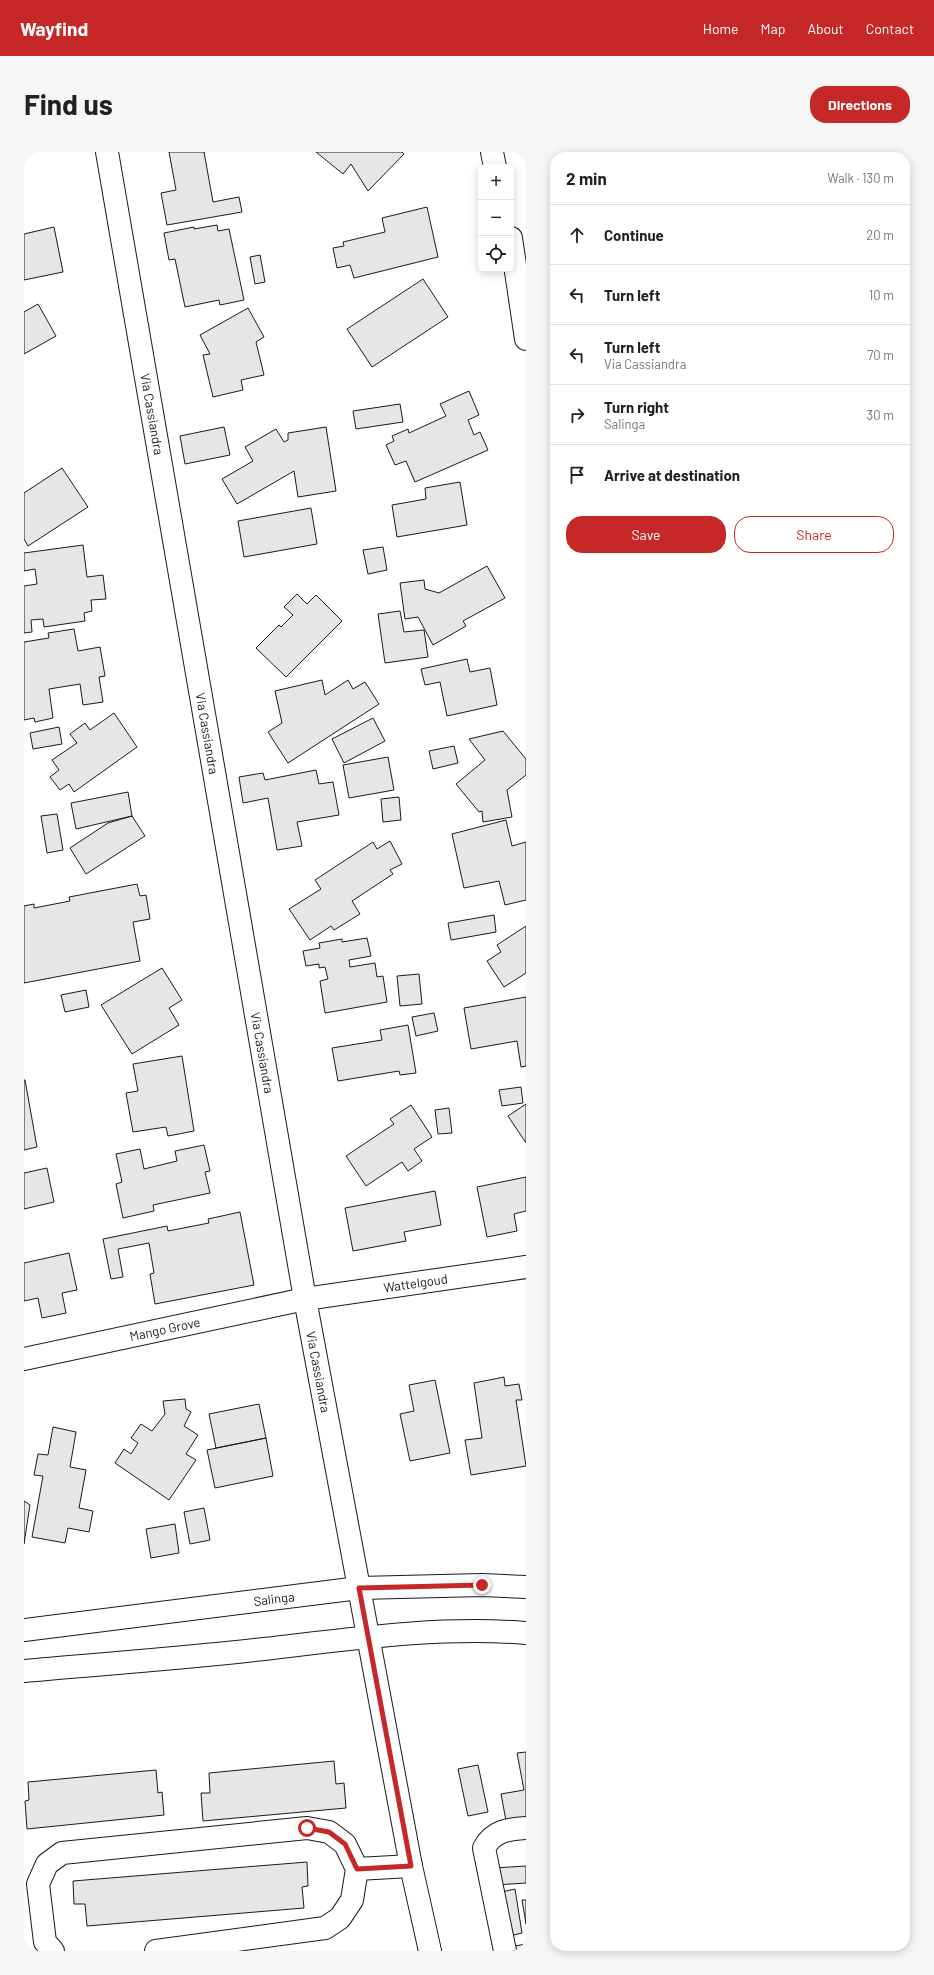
<!DOCTYPE html>
<html lang="en">
<head>
<meta charset="utf-8">
<style>
  :root { --surface:#fff; --page:#f6f6f6; --text:#202124; --muted:#757577; --line:#e0e0e0; --accent:#c62828 }
  body { margin:0; font-family:Barlow,sans-serif; background:var(--page); color:var(--text) }
  .controls { position:absolute; right:12px; top:12px; display:grid; overflow:hidden; border-radius:8px; box-shadow:0 2px 10px #0003 }
  .controls button { width:36px; height:36px; display:grid; place-items:center; padding:0; border:0; border-bottom:1px solid var(--line); background:var(--surface); color:var(--text); font:20px sans-serif }
  .stop { position:absolute; width:12px; height:12px; margin:-9px; border:3px solid #c62828; border-radius:50%; background:#fff }
  .stop.end { background:#c62828; border-color:#fff; box-shadow:0 1px 4px #0008 }
  .list { margin:0; padding:0; list-style:none }
  h2 { display:flex; justify-content:space-between; align-items:center; height:52px; margin:0; padding:0 16px; font-size:17px }
  h2 small { font-size:13px; font-weight:400; color:var(--muted) }
  .list li { display:grid; grid-template-columns:26px 1fr auto; gap:12px; align-items:center; box-sizing:border-box; height:60px; padding:0 16px; border-top:1px solid var(--line) }
  .list b { display:block; font-size:15px; white-space:nowrap }
  .list p { margin:0; font-size:13px; white-space:nowrap; color:var(--muted) }
  .list em { font-size:13px; font-style:normal; color:var(--muted) }
  .actions { display:flex; gap:8px; padding:12px 16px }
  .actions a { flex:1; padding:9px 0; border:1px solid var(--accent); border-radius:16px; text-align:center; font-size:14px; color:var(--accent) }
  .actions .main { background:var(--accent); color:#fff }
  .icon { flex:none; width:22px; height:22px; fill:none; stroke:currentColor; stroke-width:2; stroke-linecap:round; stroke-linejoin:round }
  .map { position:relative; flex:none; width:502px; height:1799px; overflow:hidden; border-radius:16px }
  header { display:flex; align-items:center; gap:24px; box-sizing:border-box; height:56px; padding:0 20px; background:var(--accent); color:#fff }
  header strong { font-size:19px }
  nav { display:flex; gap:22px; margin-inline-start:auto; font-size:14px }
  .intro { display:flex; align-items:center; justify-content:space-between; box-sizing:border-box; height:96px; padding:0 24px }
  h1 { margin:0; font-size:28px }
  .button { padding:10px 18px; border-radius:16px; background:var(--accent); color:#fff; font-size:14px; font-weight:700 }
  main { display:flex; gap:24px; padding:0 24px }
  aside { flex:1; background:var(--surface); border-radius:16px; box-shadow:0 2px 10px #0003 }
  .map>svg:first-child { display:block }
</style>
</head>
<body>
<header>
<strong>Wayfind</strong>
<nav><a>Home</a><a>Map</a><a>About</a><a>Contact</a></nav>
</header>
<div class="intro"><h1>Find us</h1><a class="button">Directions</a></div>
<main>
<div class="map">
<svg width="502" height="1799" viewBox="0 0 502 1799">
  <rect width="100%" height="100%" fill="#fff"/>
  <path fill="#e6e6e6" stroke="#1a1a1a" d="M145 0H180L189 50 215 45 218 60 143 73 137 41 152 38Z
    M292 0H378L380 2 344 39 327 12 319 22Z
    M403 55 414 105 330 126 326 113 313 116 309 96 320 94 319 90 361 80 358 66Z
    M193 73 194 79 205 77 220 148 196 153 195 148 161 155 151 107 145 108 140 81 170 75V77Z
    M30 75 39 120 0 128V82Z
    M236 103 241 130 231 132 226 105Z
    M399 127 424 165 348 215 323 177Z
    M14 152 32 184 0 202V160Z
    M224 156 240 185 232 190 240 223 217 228 219 238 189 245 179 203 186 202 176 183Z
    M445 239 455 263 444 268 450 283 456 280 464 298 391 330 382 309 371 313 362 293 370 289 368 284 384 277 385 281 422 264 416 252Z
    M376 252 379 270 332 277 329 259Z
    M200 275 206 303 161 312 156 284Z
    M302 275 312 339 274 345 270 319 213 352 198 327 229 309 221 295 252 277 260 290 264 288V281Z
    M38 316 64 355 4 394 0 387V341Z
    M436 330 443 373 373 385 368 353 402 347 401 336Z
    M287 356 293 392 220 405 214 369Z
    M59 393 63 425 79 423 82 447 67 448 68 459 60 461 61 469 20 475 19 467 7 468 8 480 0 481V434L13 432 11 417 0 419V401Z
    M359 395 363 418 344 422 339 398Z
    M463 414 481 446 439 469 442 474 409 493 394 465 381 467 376 431 400 428 401 437 415 441Z
    M273 442 283 452 292 443 318 469 262 525 232 496 255 473 257 475 269 463 260 455Z
    M376 459 380 480 400 478 404 505 361 511 354 462Z
    M50 477 54 499 76 495 81 524 75 525 79 550 59 553 56 532 25 537 29 566 11 570 10 566 0 568V490L25 486 24 481Z
    M443 507 446 520 466 516 473 553 423 564 416 530 401 533 397 517Z
    M298 528 301 543 324 528 329 537 341 530 355 552 264 611 244 580 258 571 251 539Z
    M90 561 113 595 50 640 45 632 36 638 26 625 35 618 28 608 53 591 46 582 61 571 66 578Z
    M349 566 361 589 320 611 308 587Z
    M35 575 38 592 9 597 6 581Z
    M479 579 502 607V623L483 638 488 665 459 670 458 659 455 660 432 632 461 608 445 587Z
    M430 594 434 611 409 617 405 599Z
    M364 605 370 638 325 646 319 613Z
    M292 618 295 632 309 630 315 663 273 670 278 694 253 698 244 646 219 651 215 625 239 621 241 628Z
    M104 640 108 664 52 677 47 651Z
    M375 645 377 668 359 670 357 647Z
    M33 662 39 698 23 701 17 664Z
    M108 664 121 684 62 722 46 696 84 671Z
    M482 668 488 694 502 690V748L481 753 475 729 440 736 428 682Z
    M366 689 378 712 366 718 369 722 328 749 336 762 310 778 307 774 286 788 265 757 297 737 291 728 349 690 353 697Z
    M113 732 116 744 122 743 126 767 109 770 116 809 0 831V754L10 752V756L46 749 45 745Z
    M470 763 472 780 427 788 424 771Z
    M502 774V821L480 835 463 809 477 800 473 793Z
    M343 786 347 804 325 808 326 815 351 811 353 825 359 824 363 850 301 861 296 829 304 827 301 815 295 816V812L282 814 279 799 296 796 295 791 318 787V790Z
    M138 816 158 848 145 856 155 873 108 902 77 853Z
    M395 822 398 852 376 854 373 824Z
    M62 838 65 855 41 860 37 843Z
    M502 845V914L497 915 493 889 447 897 440 856Z
    M410 861 414 879 392 884 388 865Z
    M384 873 392 921 376 923 375 919 314 929 308 896 358 888 356 878Z
    M158 904 170 979 144 984 142 975 109 980 102 941 114 939 109 912Z
    M1 928 13 995 0 998V928Z
    M497 935 499 951 478 954 475 938Z
    M502 952V991L484 964Z
    M387 953 408 985 390 997 398 1009 384 1019 378 1010 342 1034 322 1004 370 972 366 967Z
    M425 956 428 981 414 982 411 958Z
    M180 993 186 1019 181 1020 186 1041 129 1053 130 1059 99 1066 92 1032 98 1030 92 1002 116 997 120 1017 153 1009 151 999Z
    M23 1016 30 1050 0 1057V1021Z
    M502 1025V1059L490 1062 493 1079 463 1085 453 1035Z
    M411 1039 417 1073 380 1080 382 1089 329 1099 321 1056Z
    M216 1060 230 1133 131 1152 126 1122 130 1121 125 1091 94 1097 99 1125 87 1127 79 1087 143 1074 144 1079 185 1071 184 1067Z
    M45 1101 53 1138 38 1141 42 1161 18 1166 14 1146 0 1149V1111Z
    M480 1225 481 1234 495 1232 498 1248H492L502 1314 447 1323 441 1288 458 1286 450 1231Z
    M411 1228 426 1301 386 1309 376 1262 390 1259 385 1233Z
    M161 1247 162 1257 167 1260 160 1274 174 1283 162 1302 172 1308 145 1348 91 1311 100 1297 107 1302 114 1291 107 1286 117 1272 128 1279 141 1262 139 1249Z
    M235 1252 242 1286 192 1296 185 1262Z
    M29 1275 52 1280 46 1315 62 1318 55 1356 69 1359 65 1380 44 1376 41 1391 8 1385 19 1324 10 1323 14 1302 24 1303Z
    M242 1286 249 1324 191 1336 183 1298Z
    M0 1349 6 1353 0 1392Z
    M180 1356 186 1388 166 1392 160 1360Z
    M151 1372 155 1401 127 1406 122 1377Z
    M502 1600V1671L483 1674 477 1642 500 1638 493 1601Z
    M310 1609 312 1632 320 1631 322 1656 179 1669 177 1641H186L185 1621Z
    M454 1613 464 1660 444 1664 434 1617Z
    M132 1618 134 1641 138 1640 140 1663 3 1677 1 1649 5 1648 4 1630Z
    M283 1710 284 1734 278 1735 280 1756 63 1774 61 1752H50L49 1729Z
    M502 1714V1731L471 1733 470 1716Z
    M491 1737 498 1781 481 1785 473 1741Z
    M498 1748H502V1772Z
    M502 1792V1799H485V1795Z"/>
  <g fill="none" stroke-linecap="round" stroke-linejoin="round">
    <defs>
      <g id="minor">
        <path id="s1" d="M83 0 281 1147 387 1714 406 1799"/>
        <path d="M468 0 471 15"/>
        <path d="M487 86 502 187"/>
        <path id="s2" d="M0 1207 281 1147 502 1115"/>
        <path id="s3" d="M0 1478 335 1436 458 1433 502 1435"/>
        <path d="M0 1519C80 1512 161 1506 240 1497 327 1487 415 1474 502 1481"/>
        <path d="M333 1717 387 1714"/>
        <path d="M29 1799 21 1790 14 1732 23 1712 38 1701 283 1676 305 1680 321 1692 333 1717 328 1748 316 1766 301 1776 132 1799"/>
        <path d="M481 1799 460 1696C469 1679 484 1677 502 1676"/>
      </g>
    </defs>
    <use href="#minor" stroke="#1a1a1a" stroke-width="24"/>
    <use href="#minor" stroke="#fff" stroke-width="22"/>
  </g>
  <g fill="none" stroke-linecap="round" stroke-linejoin="round">
    <path stroke="#c62828" stroke-width="5" d="M283 1676 305 1680 321 1692 333 1717 387 1714 335 1436 458 1433"/>
  </g>
  <g text-anchor="middle" dominant-baseline="central" stroke-width="3" stroke-linejoin="round" paint-order="stroke">
    <g font-size="13" fill="#1a1a1a" stroke="#fff">
      <text stroke="none"><textPath href="#s1" startOffset="266">Via Cassiandra</textPath></text>
      <text stroke="none"><textPath href="#s1" startOffset="590">Via Cassiandra</textPath></text>
      <text stroke="none"><textPath href="#s1" startOffset="914">Via Cassiandra</textPath></text>
      <text stroke="none"><textPath href="#s2" startOffset="399">Wattelgoud</textPath></text>
      <text stroke="none"><textPath href="#s2" startOffset="144">Mango Grove</textPath></text>
      <text stroke="none"><textPath href="#s1" startOffset="1238">Via Cassiandra</textPath></text>
      <text stroke="none"><textPath href="#s3" startOffset="252">Salinga</textPath></text>
    </g>
  </g>
</svg>
<div class="controls">
<button>+</button>
<button>−</button>
<button><svg class="icon" aria-label="locate" viewBox="0 0 24 24"><circle cx="12" cy="12" r="6"/><path d="M12 2v4M12 18v4M2 12h4M18 12h4"/></svg></button>
</div>
<div class="stop" style="left:283px;top:1676px"></div>
<div class="stop end" style="left:458px;top:1433px"></div>
</div>
<aside>
<h2>2 min<small>Walk · 130 m</small></h2>
<ul class="list">
<li><svg class="icon" aria-label="ahead" viewBox="0 0 24 24"><path d="M12 20V5M6 11l6-6 6 6"/></svg><div><b>Continue</b></div><em>20 m</em></li>
<li><svg class="icon" aria-label="left" viewBox="0 0 24 24"><path d="M17 20v-9H6M10 6l-5 5 5 5"/></svg><div><b>Turn left</b></div><em>10 m</em></li>
<li><svg class="icon" aria-label="left" viewBox="0 0 24 24"><path d="M17 20v-9H6M10 6l-5 5 5 5"/></svg><div><b>Turn left</b><p>Via Cassiandra</p></div><em>70 m</em></li>
<li><svg class="icon" aria-label="right" viewBox="0 0 24 24"><path d="M7 20v-9h11M14 6l5 5-5 5"/></svg><div><b>Turn right</b><p>Salinga</p></div><em>30 m</em></li>
<li><svg class="icon" aria-label="arrive" viewBox="0 0 24 24"><path d="M6 21V4h12l-3 4 3 4H6"/></svg><div><b>Arrive at destination</b></div></li>
</ul>
<div class="actions"><a class="main">Save</a><a>Share</a></div>
</aside>
</main>
</body>
</html>
